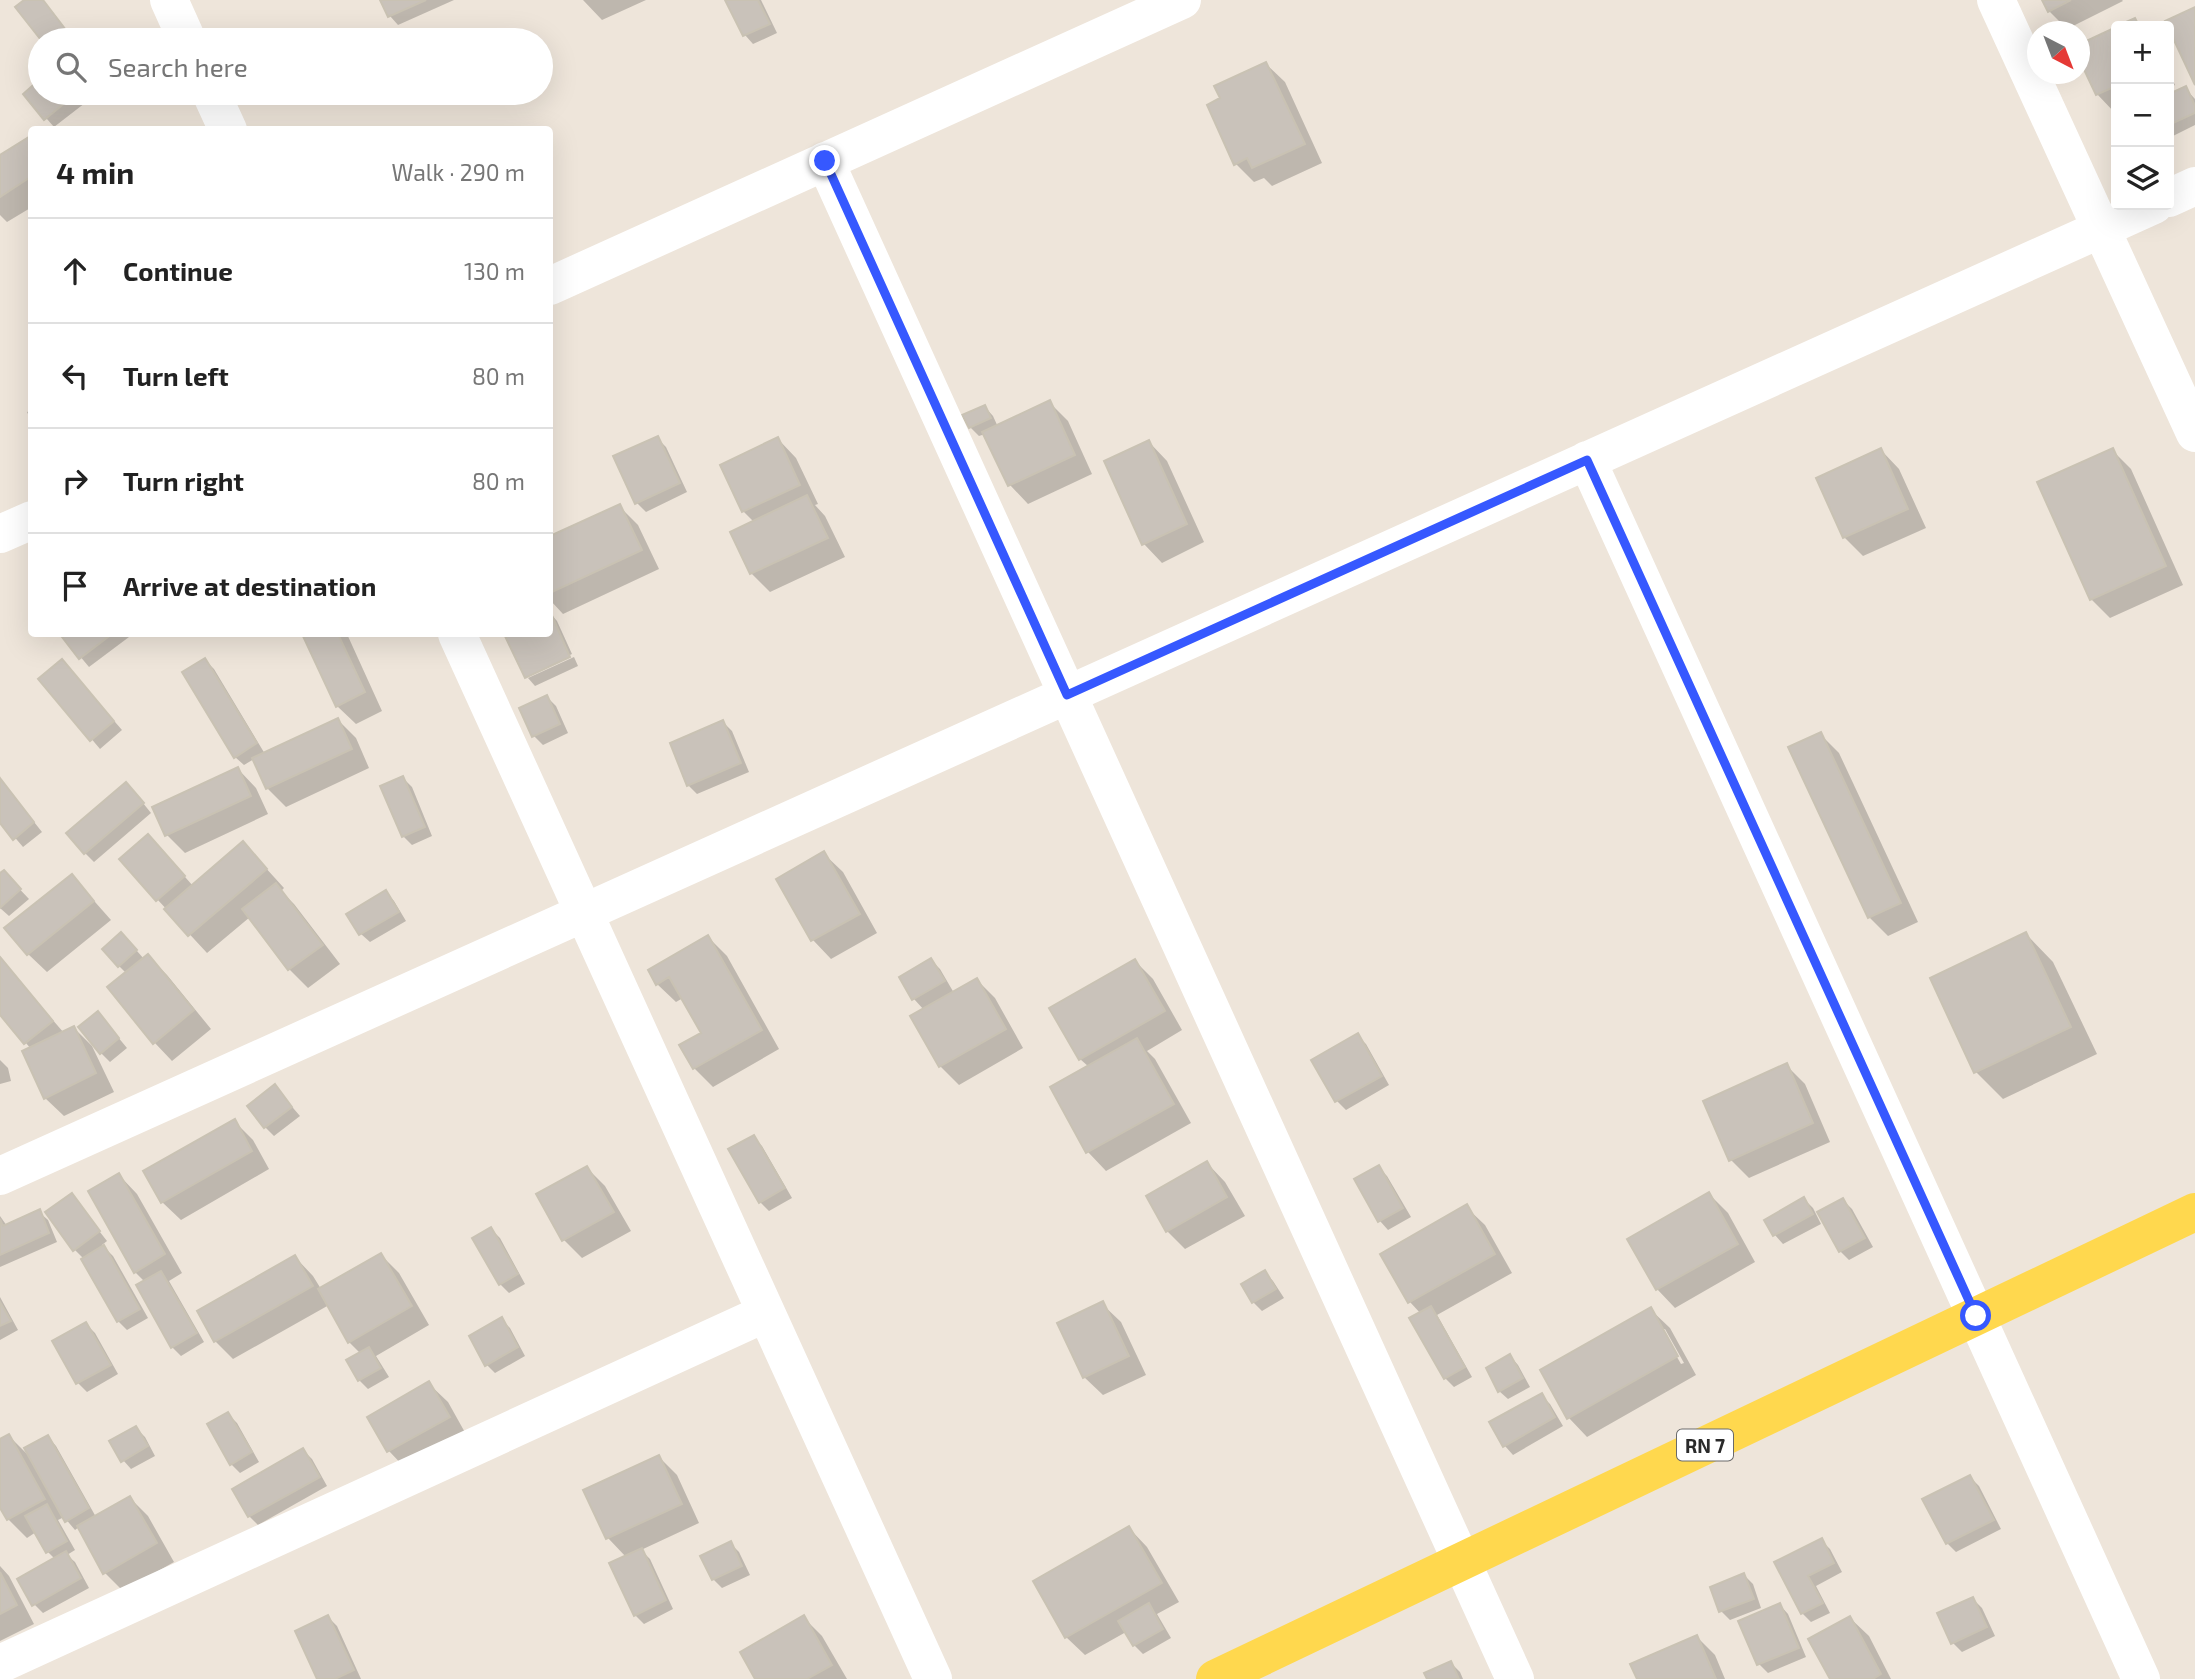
<!DOCTYPE html>
<html lang="en">
<head>
<meta charset="utf-8">
<style>
  :root { --surface:#fff; --page:#f6f6f6; --text:#222; --muted:#767676; --line:#e0e0e0 }
  body { margin:0; font-family:"Exo 2",sans-serif; background:var(--page); color:var(--text) }
  .controls { position:absolute; right:21px; top:21px; display:grid; overflow:hidden; border-radius:7px; box-shadow:0 7px 28px #0002 }
  .controls button { width:63px; height:63px; display:grid; place-items:center; padding:0; border:0; border-bottom:2px solid var(--line); background:var(--surface); color:var(--text); font:35px sans-serif }
  .compass { position:absolute; left:2027px; top:21px; width:63px; height:63px; border-radius:50%; background:var(--surface); box-shadow:0 7px 28px #0002; rotate:138deg }
  .stop { position:absolute; width:21px; height:21px; margin:-16px; border:5px solid #3658ff; border-radius:50%; background:#fff }
  .stop.end { background:#3658ff; border-color:#fff; box-shadow:0 2px 7px #0008 }
  .list { margin:0; padding:0; list-style:none }
  h2 { display:flex; justify-content:space-between; align-items:center; height:91px; margin:0; padding:0 28px; font-size:30px }
  h2 small { font-size:23px; font-weight:400; color:var(--muted) }
  .list li { display:grid; grid-template-columns:46px 1fr auto; gap:21px; align-items:center; box-sizing:border-box; height:105px; padding:0 28px; border-top:2px solid var(--line) }
  .list b { display:block; font-size:26px; white-space:nowrap }
  .list em { font-size:23px; font-style:normal; color:var(--muted) }
  .icon { flex:none; width:38px; height:38px; fill:none; stroke:currentColor; stroke-width:2; stroke-linecap:round; stroke-linejoin:round }
  .map { position:relative; flex:none; width:2195px; height:1679px; overflow:hidden }
  .search { position:absolute; background:var(--surface); box-shadow:0 7px 28px #0002; left:28px; top:28px; width:525px; height:77px; display:flex; align-items:center; gap:18px; box-sizing:border-box; padding:0 24px; border-radius:38px; color:var(--muted); font-size:26px }
  .panel { position:absolute; background:var(--surface); box-shadow:0 7px 28px #0002; left:28px; top:126px; width:525px; height:511px; border-radius:7px }
  .map>svg:first-child { display:block }
</style>
</head>
<body>
<div class="map">
<svg width="2195" height="1679" viewBox="0 0 2195 1679">
  <rect width="100%" height="100%" fill="#eee5da"/>
  <path fill="#0003" fill-rule="evenodd" d="M26 0H42L74 40H43L17 7Z
    M382 0H454L398 25 390 16Z
    M583 0H646L602 20Z
    M727 0H761L777 33 753 44 745 35Z
    M2044 0H2122L2123 1 2067 29 2049 11Z
    M2116 29V112L2115 113 2097 94 2080 57V46Z
    M1266 64 1285 82 1322 163 1272 186 1264 178 1254 182 1236 164 1222 99Z
    M2169 72 2175 85 2169 88Z
    M40 81V93H77L85 103 54 127 25 94Z
    M2185 88 2195 99V125L2169 138V96Z
    M32 137V207L7 222 0 215V157Z
    M1049 402 1068 421 1092 474 1028 504 1010 485 985 434 979 436 970 427 985 407 993 416 998 427Z
    M32 410V422L27 412Z
    M657 438 666 447 687 492 646 512 637 503 615 457Z
    M778 439 796 458 818 504 815 505 825 516 845 557 770 592 751 573 754 522 743 511Z
    M1149 442 1167 461 1204 542 1162 563 1144 544 1106 462Z
    M1881 450 1899 469 1926 528 1863 556 1844 537Z
    M2112 450 2131 469 2183 585 2110 618 2091 599Z
    M619 506 638 525 659 569 563 614 550 600V538Z
    M550 613 557 621 572 654 527 675V678L506 634H550Z
    M69 634H133L89 667 64 637Z
    M304 634H347L382 711 356 724 337 706Z
    M574 657 578 666 535 686 528 678Z
    M205 660 214 669 265 754 338 720 356 738 369 768 286 807 267 788 254 759 244 765 235 757Z
    M70 670 122 730 100 749 41 679Z
    M547 697 556 706 568 733 543 745 534 736Z
    M723 722 732 731 749 772 697 794 688 785Z
    M1820 734 1839 753 1918 922 1888 936 1869 917Z
    M238 769 256 788 268 814 185 853 167 835Z
    M403 778 412 787 432 836 412 845 403 836Z
    M0 779 42 832 23 847 0 820Z
    M135 793 151 813 94 862 85 853Z
    M243 843 284 888 281 891 294 904 340 964 308 988 289 969 250 917 207 953 157 899V845L193 886Z
    M824 854 843 872 877 933 831 959 813 940 779 880Z
    M0 875 12 881 29 899 9 916 0 908Z
    M72 876 111 920 47 972 28 954Z
    M386 892 394 901 406 921 370 942 361 934Z
    M2026 934 2053 962 2097 1054 2003 1099 1976 1072Z
    M708 937 727 956 779 1049 713 1087 694 1068 704 1034 683 998 676 1002 657 984Z
    M130 943 144 959 148 956 167 975 211 1029 172 1061 154 1042 127 974 119 966Z
    M0 959 64 1033 74 1028 92 1046 114 1092 64 1116 45 1098 31 1049 0 1012Z
    M931 960 940 969 954 993 977 980 995 998 1023 1048 959 1085 940 1066 924 1010 914 999Z
    M1135 961 1153 979 1182 1030 1147 1051 1155 1059 1191 1123 1106 1171 1088 1152 1089 1067 1080 1059Z
    M98 1013 127 1048 110 1062 101 1053Z
    M1357 1036 1366 1044 1389 1085 1346 1110 1337 1101Z
    M0 1060 8 1068 11 1081 0 1084Z
    M1786 1065 1805 1084 1830 1142 1749 1178 1731 1160Z
    M275 1087 300 1116 274 1136 265 1127Z
    M234 1121 253 1140 269 1169 181 1220 162 1202Z
    M753 1137 762 1146 792 1198 769 1211 760 1202Z
    M1207 1163 1225 1182 1245 1216 1185 1249 1167 1231Z
    M1378 1167 1387 1176 1411 1217 1388 1230 1380 1221 1357 1180Z
    M587 1168 605 1186 631 1231 582 1258 564 1240Z
    M119 1175 137 1194 182 1273 169 1281 204 1342 181 1356 172 1347 145 1282 135 1272Z
    M1709 1194 1728 1213 1755 1262 1675 1308 1657 1289Z
    M71 1195 107 1241 102 1245 113 1256 148 1318 127 1330 118 1321 84 1259 75 1250Z
    M1804 1199 1813 1208 1821 1224 1783 1244 1775 1235 1766 1221Z
    M1843 1200 1852 1209 1873 1247 1849 1260 1840 1251Z
    M1466 1207 1485 1225 1512 1273 1437 1315 1472 1377 1454 1387 1445 1378 1412 1319 1421 1314 1410 1302 1382 1254Z
    M39 1212 48 1220 57 1242 0 1267V1216L7 1226Z
    M491 1229 500 1238 525 1284 509 1293 500 1284Z
    M381 1255 399 1273 429 1325 376 1356 389 1377 368 1389 359 1380 361 1354 349 1342 329 1305 233 1359 215 1341 295 1257 313 1276 321 1289Z
    M1265 1272 1273 1281 1284 1298 1262 1311 1253 1302Z
    M0 1297 18 1330 0 1340Z
    M1102 1304 1121 1322 1146 1375 1103 1395 1084 1377Z
    M1651 1310 1670 1328 1696 1375 1587 1437 1569 1418 1542 1371ZM1661 1329H1665L1684 1363 1681 1364Z
    M502 1320 510 1328 525 1356 495 1373 486 1364Z
    M86 1324 95 1333 118 1374 87 1392 78 1383Z
    M1510 1356 1518 1365 1530 1387 1508 1399 1499 1391Z
    M429 1384 448 1402 467 1436 407 1470 389 1451 369 1417Z
    M1541 1395 1550 1404 1563 1426 1513 1455 1505 1446 1492 1423Z
    M228 1414 237 1423 259 1462 240 1473 231 1464Z
    M136 1428 145 1437 155 1456 131 1469 123 1460Z
    M9 1436 30 1457 48 1437 56 1446 96 1517 130 1498 148 1516 174 1562 123 1591 105 1573 79 1527 75 1530 64 1517 58 1520 75 1550 67 1555 75 1562 89 1588 43 1613 34 1604 55 1559 48 1552 36 1532 27 1538 8 1519 0 1504V1441Z
    M303 1450 312 1459 327 1486 258 1525 249 1516Z
    M659 1457 677 1475 699 1523 641 1550 650 1559 673 1609 644 1624 635 1615 626 1557 608 1538Z
    M1970 1477 1979 1486 2001 1529 1956 1552 1947 1543Z
    M1129 1528 1147 1547 1179 1602 1157 1614 1171 1638 1143 1654 1134 1645 1126 1632 1085 1655 1066 1637Z
    M1821 1540 1830 1549 1842 1572 1816 1586 1830 1613 1811 1622 1802 1613 1777 1563Z
    M731 1544 739 1552 750 1575 722 1588 713 1579Z
    M0 1566 9 1576 34 1624 0 1641Z
    M1744 1575 1753 1584 1761 1608 1730 1620 1721 1611 1712 1588Z
    M1973 1599 1982 1608 1995 1636 1962 1652 1953 1643Z
    M1780 1605 1788 1614 1806 1657 1768 1673 1759 1664 1740 1622Z
    M328 1617 337 1626 361 1679H319Z
    M803 1617 822 1636 847 1679H757Z
    M1850 1618 1869 1636 1891 1679H1832Z
    M1697 1637 1715 1655 1725 1679H1639Z
    M1451 1663 1460 1672 1463 1679H1429Z"/>
  <path fill="#c9c2ba" stroke="#c9c2b3" stroke-width="2" d="M24 0H43L66 30 54 40H41L15 7Z
    M380 0H426L388 17Z
    M725 0H758L770 24 743 36Z
    M2042 0H2071L2048 12Z
    M2195 7V85L2165 21Z
    M2135 18 2139 26H2117Z
    M2116 27V86L2096 95 2080 61V44Z
    M1266 62 1305 144 1252 168 1247 158 1234 165 1207 105 1220 98 1214 86Z
    M40 79V93H77L44 120 23 94Z
    M2186 86 2195 106V113L2169 125V94Z
    M32 135V176L0 197V155Z
    M1050 400 1075 455 1008 486 982 432Z
    M985 405 991 418 969 428 962 415Z
    M658 436 680 483 635 504 613 456Z
    M778 437 800 485 742 512 720 465Z
    M1149 440 1187 524 1142 545 1104 461Z
    M1881 448 1908 509 1843 538 1816 478Z
    M2113 448 2166 566 2090 600 2037 482Z
    M807 495 828 538 750 574 730 532Z
    M620 504 642 550 550 593V536Z
    M550 611 570 657 525 678 504 634H550Z
    M66 634H112L79 659 62 637Z
    M302 634H338L365 692 336 707Z
    M205 658 257 743 234 758 182 672Z
    M62 659 114 721 90 741 38 679Z
    M547 695 560 724 532 737 519 708Z
    M338 718 352 749 266 789 252 758Z
    M723 720 741 763 687 786 670 743Z
    M1821 732 1901 903 1868 918 1788 747Z
    M238 767 251 796 165 836 152 807Z
    M403 776 425 827 402 837 380 786Z
    M0 778 34 822 13 840 0 823Z
    M126 782 144 803 84 854 66 833Z
    M148 834 185 876 156 901 119 859Z
    M243 841 267 869 188 936 164 909Z
    M824 851 860 914 811 941 776 879Z
    M4 870 21 889 0 908V873Z
    M72 874 94 901 27 955 4 928Z
    M276 883 323 945 288 970 242 909Z
    M386 890 399 912 359 935 346 914Z
    M121 932 137 950 118 967 102 949Z
    M2026 932 2071 1027 1974 1073 1930 978Z
    M708 935 762 1030 693 1069 679 1045 701 1033 669 977 656 985 648 970Z
    M148 954 194 1010 153 1044 107 987Z
    M0 957 53 1021 24 1044 0 1015Z
    M931 958 945 981 912 1000 899 977Z
    M1135 959 1165 1011 1079 1060 1049 1008Z
    M977 978 1006 1029 939 1067 910 1016Z
    M98 1011 119 1038 100 1054 78 1027Z
    M74 1026 96 1073 44 1099 22 1051Z
    M1358 1033 1382 1076 1335 1102 1311 1060Z
    M1137 1038 1174 1104 1086 1153 1050 1087Z
    M1787 1063 1813 1123 1729 1161 1703 1101Z
    M275 1084 292 1107 264 1128 247 1106Z
    M235 1119 252 1151 161 1203 143 1171Z
    M754 1135 785 1188 759 1203 728 1149Z
    M1207 1161 1227 1197 1166 1232 1146 1196Z
    M1379 1165 1403 1208 1378 1222 1354 1179Z
    M587 1166 614 1212 562 1241 536 1194Z
    M119 1173 165 1254 134 1273 88 1191Z
    M1709 1192 1738 1244 1656 1290 1627 1239Z
    M72 1193 100 1231 73 1251 45 1212Z
    M1804 1197 1813 1214 1773 1236 1764 1220Z
    M1843 1198 1865 1238 1839 1252 1817 1212Z
    M1467 1204 1495 1254 1408 1303 1380 1254Z
    M40 1209 49 1233 0 1255V1219L3 1226Z
    M491 1227 518 1274 499 1285 472 1238Z
    M104 1245 140 1309 117 1322 81 1259Z
    M381 1253 412 1306 348 1343 318 1289Z
    M295 1255 313 1286 214 1342 197 1311Z
    M1265 1270 1276 1289 1252 1303 1241 1284Z
    M161 1271 197 1333 171 1348 136 1285Z
    M1103 1301 1129 1356 1083 1378 1057 1323Z
    M0 1302 11 1321 0 1326Z
    M1431 1306 1465 1367 1444 1379 1409 1318Z
    M1651 1307 1678 1356 1567 1419 1540 1370Z
    M502 1317 518 1347 485 1366 469 1336Z
    M86 1322 111 1365 76 1384 52 1341Z
    M369 1347 381 1368 358 1381 346 1360Z
    M1510 1354 1523 1378 1498 1392 1486 1368Z
    M429 1381 450 1417 387 1452 367 1417Z
    M1542 1393 1555 1417 1503 1447 1489 1422Z
    M228 1412 252 1452 230 1465 207 1424Z
    M136 1426 148 1446 121 1462 109 1441Z
    M9 1434 45 1499 7 1520 0 1508V1439Z
    M48 1435 89 1508 65 1522 24 1448Z
    M303 1448 320 1477 248 1517 232 1489Z
    M659 1455 682 1504 606 1539 583 1490Z
    M1970 1475 1994 1520 1946 1544 1922 1499Z
    M130 1496 157 1543 103 1574 77 1526Z
    M47 1504 67 1541 46 1553 25 1516Z
    M1129 1526 1162 1583 1065 1638 1033 1581Z
    M1822 1538 1834 1563 1808 1576 1823 1603 1801 1614 1774 1562Z
    M731 1541 742 1566 712 1580 700 1556Z
    M642 1548 666 1600 634 1616 609 1563Z
    M66 1551 81 1578 32 1606 17 1579Z
    M0 1572 17 1605 0 1614Z
    M1744 1573 1754 1599 1719 1612 1710 1587Z
    M1973 1597 1987 1627 1951 1644 1937 1613Z
    M1149 1603 1163 1629 1133 1646 1118 1621Z
    M1780 1603 1799 1648 1757 1665 1738 1621Z
    M328 1615 354 1670 335 1679H317L295 1631Z
    M804 1615 832 1665 807 1679H755L740 1652Z
    M1850 1616 1881 1674 1873 1679H1830L1808 1639Z
    M1697 1635 1716 1679H1637L1630 1664Z
    M1451 1661 1459 1679H1427L1424 1673Z"/>
  <g fill="none" stroke-linecap="round" stroke-linejoin="round">
    <path stroke="#fff" stroke-width="38" d="M169 0 187 40
      M1996 0 2195 433
      M211 93 228 130
      M825 161 1515 1679
      M2169 198 2195 186
      M550 286 1182 0
      M1587 460 2141 1679
      M0 534 32 520
      M457 634 933 1679
      M0 1176 2154 205
      M0 1664 766 1313"/>
    <path stroke="#ffd84e" stroke-width="38" d="M1215 1679 2195 1212"/>
  </g>
  <g fill="none" stroke-linecap="round" stroke-linejoin="round">
    <path stroke="#3658ff" stroke-width="9" d="M825 161 1067 695 1587 460 1976 1316"/>
  </g>
  <g text-anchor="middle" dominant-baseline="central" stroke-width="7" stroke-linejoin="round" paint-order="stroke">
    <rect fill="#fff" stroke="#6a6a6a" stroke-width="2" x="1677" y="1429.5" width="56" height="31" rx="5"/>
    <g font-size="19" font-weight="bold" fill="#2a2a2a">
      <text x="1705" y="1445">RN 7</text>
    </g>
  </g>
</svg>
<div class="controls">
<button>+</button>
<button>−</button>
<button><svg class="icon" aria-label="layers" viewBox="0 0 24 24"><path d="M12 4l9 5-9 5-9-5zM3 14l9 5 9-5"/></svg></button>
</div>
<svg class="compass" viewBox="-18 -18 36 36"><path d="M0-13l5 13h-10z" fill="#e53935"/><path d="M0 13l5-13h-10z" fill="#767676"/></svg>
<div class="stop" style="left:1976px;top:1316px"></div>
<div class="stop end" style="left:825px;top:161px"></div>
<div class="search"><svg class="icon" aria-label="search" viewBox="0 0 24 24"><circle cx="10" cy="10" r="6"/><path d="M15 15l6 6"/></svg>Search here</div>
<section class="panel">
<h2>4 min<small>Walk · 290 m</small></h2>
<ul class="list">
<li><svg class="icon" aria-label="ahead" viewBox="0 0 24 24"><path d="M12 20V5M6 11l6-6 6 6"/></svg><div><b>Continue</b></div><em>130 m</em></li>
<li><svg class="icon" aria-label="left" viewBox="0 0 24 24"><path d="M17 20v-9H6M10 6l-5 5 5 5"/></svg><div><b>Turn left</b></div><em>80 m</em></li>
<li><svg class="icon" aria-label="right" viewBox="0 0 24 24"><path d="M7 20v-9h11M14 6l5 5-5 5"/></svg><div><b>Turn right</b></div><em>80 m</em></li>
<li><svg class="icon" aria-label="arrive" viewBox="0 0 24 24"><path d="M6 21V4h12l-3 4 3 4H6"/></svg><div><b>Arrive at destination</b></div></li>
</ul>
</section>
</div>
</body>
</html>
